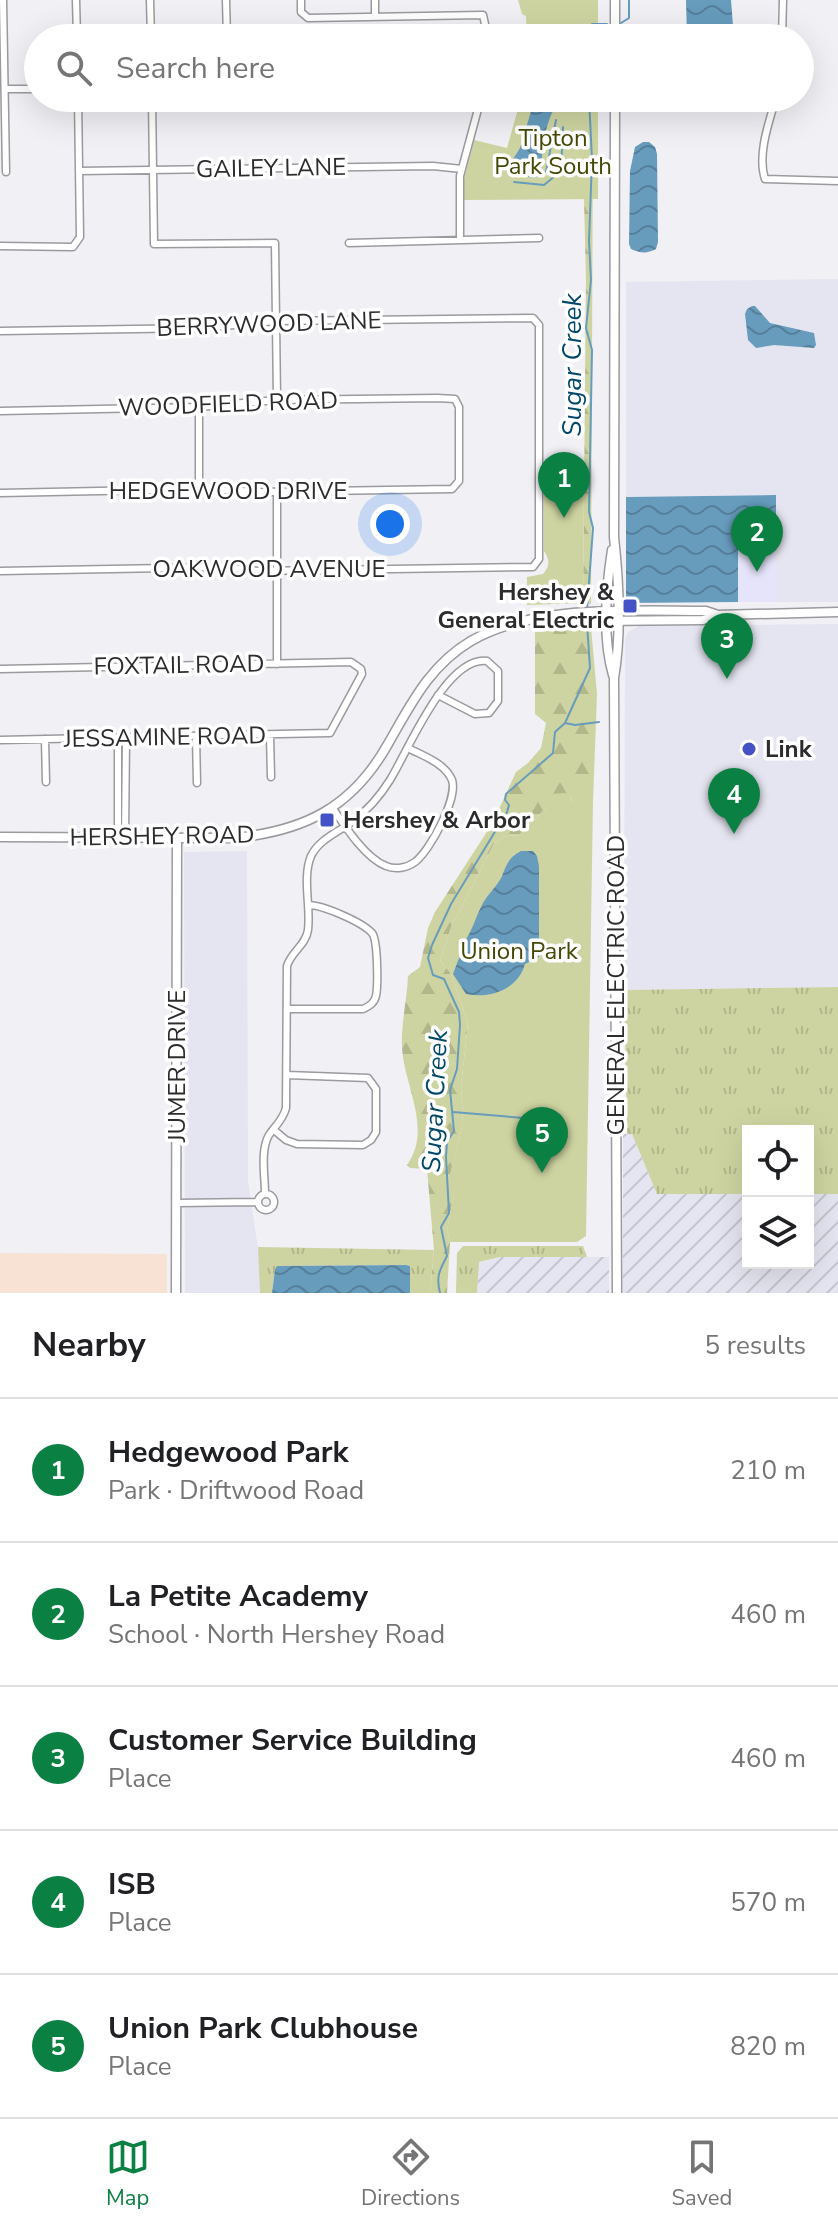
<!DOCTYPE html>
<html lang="en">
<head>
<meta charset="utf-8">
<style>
  :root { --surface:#fff; --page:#f2f2f2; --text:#202124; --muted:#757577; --line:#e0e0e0; --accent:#0b8043 }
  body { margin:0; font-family:"Nunito Sans",sans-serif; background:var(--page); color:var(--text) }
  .controls { position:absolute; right:24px; bottom:24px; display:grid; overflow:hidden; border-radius:0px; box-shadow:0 8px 32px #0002 }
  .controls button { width:72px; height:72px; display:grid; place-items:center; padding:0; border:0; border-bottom:2px solid var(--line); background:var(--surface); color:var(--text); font:40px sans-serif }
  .you { position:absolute; left:390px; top:524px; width:28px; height:28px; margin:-20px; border:6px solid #fff; border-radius:50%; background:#1a73e8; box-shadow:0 0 0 12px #1a73e833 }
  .badge { display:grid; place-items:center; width:52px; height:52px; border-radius:50%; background:var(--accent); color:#fff; font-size:26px; font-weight:700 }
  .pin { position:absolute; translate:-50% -66px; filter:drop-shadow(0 2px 4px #0008) }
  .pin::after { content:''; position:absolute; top:42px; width:28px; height:24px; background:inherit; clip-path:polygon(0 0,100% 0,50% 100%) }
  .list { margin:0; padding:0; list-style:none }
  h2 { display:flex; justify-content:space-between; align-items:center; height:104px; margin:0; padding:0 32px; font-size:34px }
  h2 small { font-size:26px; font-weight:400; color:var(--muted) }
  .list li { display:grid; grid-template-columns:52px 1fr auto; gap:24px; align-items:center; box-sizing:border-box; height:144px; padding:0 32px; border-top:2px solid var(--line) }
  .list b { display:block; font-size:30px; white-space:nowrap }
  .list p { margin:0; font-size:26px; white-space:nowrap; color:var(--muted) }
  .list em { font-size:26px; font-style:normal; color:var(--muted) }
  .icon { flex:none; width:44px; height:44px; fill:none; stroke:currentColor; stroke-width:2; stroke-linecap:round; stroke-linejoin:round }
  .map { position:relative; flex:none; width:838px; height:1293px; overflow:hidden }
  .search { position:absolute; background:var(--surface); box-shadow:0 8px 32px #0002; left:24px; right:24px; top:24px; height:88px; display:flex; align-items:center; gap:20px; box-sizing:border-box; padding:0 28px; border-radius:44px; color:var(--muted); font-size:30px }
  .sheet { height:824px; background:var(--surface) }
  nav { display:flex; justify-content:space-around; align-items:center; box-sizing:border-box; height:112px; border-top:2px solid var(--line); background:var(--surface); font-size:22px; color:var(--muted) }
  nav a { display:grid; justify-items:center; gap:4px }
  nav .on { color:var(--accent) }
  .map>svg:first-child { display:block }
</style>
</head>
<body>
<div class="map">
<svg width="838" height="1293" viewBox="0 0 838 1293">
  <defs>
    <pattern id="industrial-furrows" width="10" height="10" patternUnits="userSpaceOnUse" patternTransform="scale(2)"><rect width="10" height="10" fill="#e5e5f1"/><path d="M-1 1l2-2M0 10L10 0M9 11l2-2" fill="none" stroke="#c5c5cf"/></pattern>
    <pattern id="grass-tufts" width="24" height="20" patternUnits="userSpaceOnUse" patternTransform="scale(2)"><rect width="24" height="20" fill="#ced4a1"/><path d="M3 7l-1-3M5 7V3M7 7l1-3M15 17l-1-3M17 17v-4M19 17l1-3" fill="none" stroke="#b1b68b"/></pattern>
    <pattern id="forest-firs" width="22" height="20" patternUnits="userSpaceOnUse" patternTransform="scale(2)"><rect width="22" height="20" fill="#ced4a1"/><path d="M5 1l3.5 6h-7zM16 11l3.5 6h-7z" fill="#b1b68b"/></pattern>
    <pattern id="water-waves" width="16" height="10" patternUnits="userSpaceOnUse" patternTransform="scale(2)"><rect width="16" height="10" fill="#679cbd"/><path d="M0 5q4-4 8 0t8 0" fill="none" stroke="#557f9a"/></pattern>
  </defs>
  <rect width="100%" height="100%" fill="#f0f0f5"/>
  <path fill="#e5e5f1" d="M838 279V602H776V495L626 497V282Z
    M838 624V987L624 990 625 639 628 632 639 626Z
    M247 851 248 1180 259 1255 260 1293H185L184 852Z"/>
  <path fill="url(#industrial-furrows)" d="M623 1134H632L657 1194H748V1263H808V1194H838V1293H623Z
    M500 1257H609V1293H477L478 1263Z"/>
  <path fill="#e6e4fa" d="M738 542H776V602H738Z"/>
  <path fill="#f7e2d4" d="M0 1253 167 1254V1293H0Z"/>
  <path fill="url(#grass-tufts)" d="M838 987V1194H808V1131H748V1194H657L632 1134H627L624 990Z
    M463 1246H583L587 1257H500L479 1262 477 1293H456L457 1253Z
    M258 1247 434 1250 430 1293H410V1266L406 1265 277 1266 275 1269 272 1293H260Z"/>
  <path fill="url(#forest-firs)" d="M593 123 591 604 583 603 586 280 584 199Z
    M591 627 597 694 593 802H574L570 797 547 807 519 835 506 836 495 842 452 925 440 961 450 972 468 1023 461 1086 463 1123 449 1179 454 1194 447 1230 450 1242 447 1293H430L434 1250 427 1169 410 1168 407 1165C431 1132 408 1092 403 1057 399 1031 407 1002 408 976L420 967 428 928 435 912 492 824 516 772 528 763 541 748 546 723 535 714V632Z"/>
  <path fill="#ced4a1" d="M518 0H598V38H527L526 16 522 14Z
    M521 98H598V199L463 200 464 179 474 140 507 148Z
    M544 485H584L583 603 527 605V577L543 574C550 566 550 560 544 551Z
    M566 793 574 802H593L586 1236 577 1242H450L447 1230 454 1194 450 1187 449 1178 463 1123 461 1086 468 1023 450 972 440 961 452 925 495 842 506 836 519 835 547 807 551 794Z"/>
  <path fill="url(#water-waves)" d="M686 0H731L734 38H687Z
    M535 98H562C544 117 542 151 541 176L532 178 509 172 508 167 520 148Z
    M643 142H649L655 147 657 154 658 242 656 249C647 254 640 253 631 249L629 244 630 171 635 147Z
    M752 306H755L770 323 814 333 816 345 814 348 774 345 756 348 748 340 745 314 747 309Z
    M776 495V542L738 543V602L626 603V497Z
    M521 851H533L537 856 539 866V957L525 964C518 989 491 999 466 994L453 974 459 958 465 956 466 950 463 944C473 930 475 918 483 903 488 894 498 885 502 876 507 864 508 858 521 851Z
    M406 1265 410 1266V1293H272L275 1269 277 1266Z"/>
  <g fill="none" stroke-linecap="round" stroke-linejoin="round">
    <path stroke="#679cbd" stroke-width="2" d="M621 23 629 18V0
      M588 38 592 24H607
      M542 173 546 172 556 120
      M514 182 544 185 561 171 563 127
      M587 610 593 528 589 512 592 350 586 328 591 280 589 241 592 160 589 98
      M565 723 575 725 599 722
      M453 1112 524 1118 535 1130 551 1131 567 1137
      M440 1293C436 1277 439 1271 447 1256L441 1227 449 1213 446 1157 447 1142 454 1131 450 1090 457 1069 460 1025 459 1012 444 979 433 975 428 958 432 945 451 904 507 812 509 805 505 800 506 794 553 753 555 732 565 723 590 668 587 624"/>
    <defs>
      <path id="street" d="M3 0 6 172
        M76 0 77 38
        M150 0 151 38
        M226 0 227 38
        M301 0V12L308 18 483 15 488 38
        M375 17V0
        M782 38 783 0
        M5 89H38
        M152 98 154 244 275 243 277 400
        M776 98C769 122 757 155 765 179L838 181
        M79 171 433 166 462 169
        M460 240V176L481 98
        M349 243 539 238
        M0 246 73 247 80 237 78 98
        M0 331 202 328 276 321 533 318 539 325V559L533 567 258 571 222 567 0 571
        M199 407V489
        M0 411 199 407 277 400 437 398 455 399 459 407V481L452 489 259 492 199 489 0 493
        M277 492V664
        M0 669 351 662 361 669 362 674 330 733 0 740
        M270 736 271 777
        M196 737 197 783
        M45 739 46 782
        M332 807C344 825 365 858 386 866 395 870 407 868 415 862 430 851 458 798 452 780 445 763 423 756 408 748
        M118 838V738
        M125 838 126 738
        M287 1009H363C369 1006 374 1004 376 996 378 986 378 940 372 933 362 922 323 905 308 905
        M274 1130 286 1140 297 1144 363 1145 371 1140 376 1132V1089L368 1078 287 1075
        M265 1193C265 1177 260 1150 269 1135 275 1126 283 1120 286 1108L287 966C291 952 306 945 308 930 311 907 302 878 311 856 319 839 339 832 353 821 368 810 380 796 390 780 408 751 446 656 487 661L498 671V701L489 713 475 714 438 695
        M258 1202a8 8 0 1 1 16 0a8 8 0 1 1-16 0Z
        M177 1203 258 1202"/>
      <path id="secondary" d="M615 0V38
        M615 98 614 537C619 582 622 632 614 678L617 1293
        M612 550C606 589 602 637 613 675
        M578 617 595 621 703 620 718 615 838 612
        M0 837 234 838C304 831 352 808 388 744 411 704 430 665 471 641 535 604 633 611 706 611L718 615
        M176 1293 177 838"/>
    </defs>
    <use href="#street" stroke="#9a9a9f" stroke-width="9"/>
    <use href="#secondary" stroke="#9a9a9f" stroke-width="11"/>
    <use href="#street" stroke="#fff" stroke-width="6"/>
    <use href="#secondary" stroke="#fff" stroke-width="8"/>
  </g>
  <g fill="#4452c6" stroke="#fff" stroke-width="3">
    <rect x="622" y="598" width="16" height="16" rx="4"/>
    <circle cx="749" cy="749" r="8"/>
    <rect x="319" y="812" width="16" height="16" rx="4"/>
  </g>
  <g text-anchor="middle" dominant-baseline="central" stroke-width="7" stroke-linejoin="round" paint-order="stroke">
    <g font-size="24" fill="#454905" stroke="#fff">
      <text x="553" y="138">Tipton<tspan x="553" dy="28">Park South</tspan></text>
      <text x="519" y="951">Union Park</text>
    </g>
    <g font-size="24" fill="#2c2c2e" stroke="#fff">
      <text transform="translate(271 168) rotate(-1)">GAILEY LANE</text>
      <text transform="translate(269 324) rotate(-2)">BERRYWOOD LANE</text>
      <text transform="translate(228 404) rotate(-2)">WOODFIELD ROAD</text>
      <text x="228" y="491">HEDGEWOOD DRIVE</text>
      <text x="269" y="569">OAKWOOD AVENUE</text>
      <text transform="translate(179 665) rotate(-1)">FOXTAIL ROAD</text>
      <text transform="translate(165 737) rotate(-1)">JESSAMINE ROAD</text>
      <text transform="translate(162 836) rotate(-1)">HERSHEY ROAD</text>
      <text transform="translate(616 985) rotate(-90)">GENERAL ELECTRIC ROAD</text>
      <text transform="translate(177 1066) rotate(-90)">JUMER DRIVE</text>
    </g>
    <g font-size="24" font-weight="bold" fill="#2c2c2e" stroke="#fff" text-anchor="start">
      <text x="614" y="592" text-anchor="end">Hershey &amp;<tspan x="614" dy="28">General Electric</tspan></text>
      <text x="765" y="749">Link</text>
      <text x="343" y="820">Hershey &amp; Arbor</text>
    </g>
    <g font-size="26" font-style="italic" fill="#004869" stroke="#fff">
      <text transform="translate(572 365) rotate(-90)">Sugar Creek</text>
      <text transform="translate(435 1101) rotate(-87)">Sugar Creek</text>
    </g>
  </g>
</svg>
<div class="controls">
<button><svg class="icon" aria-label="locate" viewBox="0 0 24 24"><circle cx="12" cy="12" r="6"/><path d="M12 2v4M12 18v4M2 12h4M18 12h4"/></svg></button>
<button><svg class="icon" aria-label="layers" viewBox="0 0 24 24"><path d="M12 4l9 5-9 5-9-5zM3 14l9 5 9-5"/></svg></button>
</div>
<div class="you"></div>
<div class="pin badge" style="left:564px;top:518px">1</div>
<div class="pin badge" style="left:757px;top:572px">2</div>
<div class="pin badge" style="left:727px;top:679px">3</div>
<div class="pin badge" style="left:734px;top:834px">4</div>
<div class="pin badge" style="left:542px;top:1173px">5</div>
<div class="search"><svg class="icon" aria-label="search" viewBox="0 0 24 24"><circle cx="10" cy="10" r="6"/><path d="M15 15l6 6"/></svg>Search here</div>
</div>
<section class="sheet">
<h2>Nearby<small>5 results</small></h2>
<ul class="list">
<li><span class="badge">1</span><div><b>Hedgewood Park</b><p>Park · Driftwood Road</p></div><em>210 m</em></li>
<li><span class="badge">2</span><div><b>La Petite Academy</b><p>School · North Hershey Road</p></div><em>460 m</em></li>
<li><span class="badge">3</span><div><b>Customer Service Building</b><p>Place</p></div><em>460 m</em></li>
<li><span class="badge">4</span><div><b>ISB</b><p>Place</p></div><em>570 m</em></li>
<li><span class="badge">5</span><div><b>Union Park Clubhouse</b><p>Place</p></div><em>820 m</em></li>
</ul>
</section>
<nav>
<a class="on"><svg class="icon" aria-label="map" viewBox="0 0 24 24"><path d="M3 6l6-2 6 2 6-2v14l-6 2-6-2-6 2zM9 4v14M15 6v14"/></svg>Map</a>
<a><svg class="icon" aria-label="directions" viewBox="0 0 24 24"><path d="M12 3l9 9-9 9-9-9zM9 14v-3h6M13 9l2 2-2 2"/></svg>Directions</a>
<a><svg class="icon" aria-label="saved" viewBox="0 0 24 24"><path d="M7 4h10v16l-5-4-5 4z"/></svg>Saved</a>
</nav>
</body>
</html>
